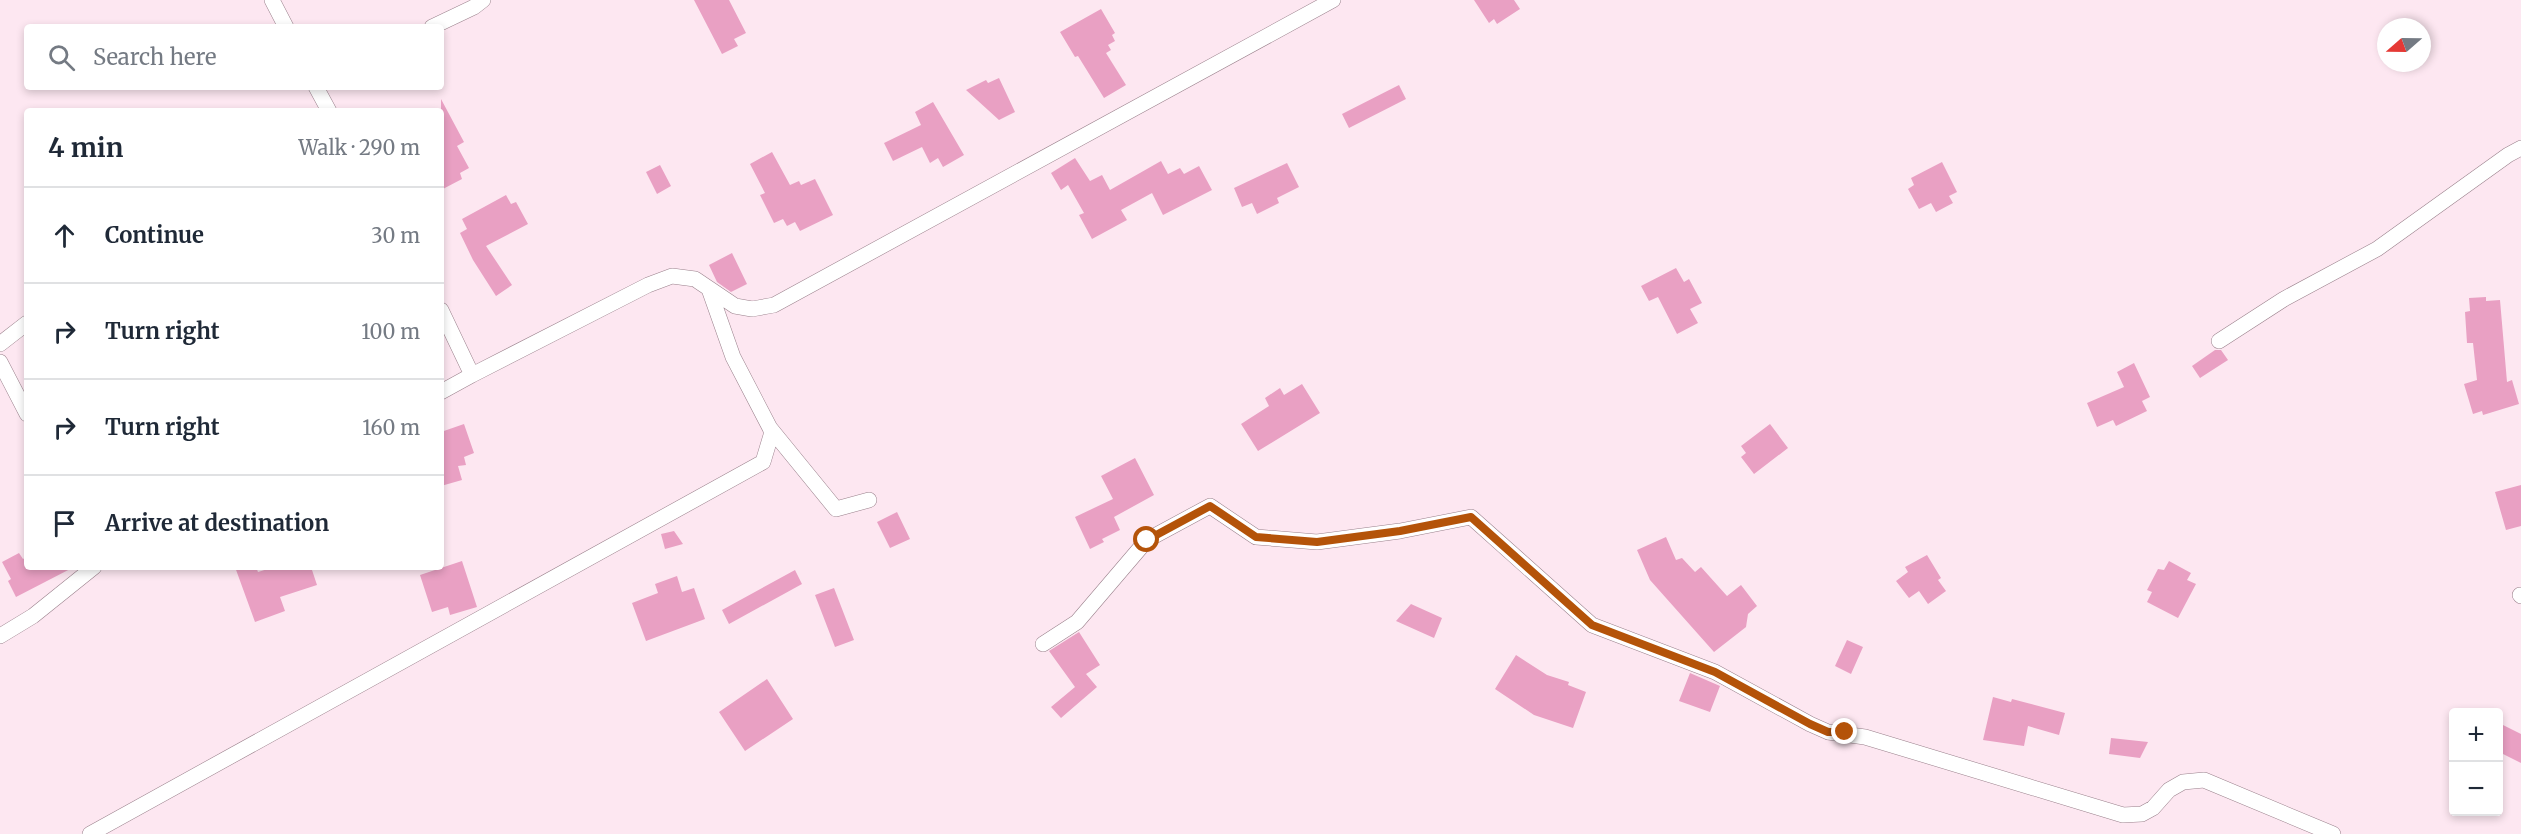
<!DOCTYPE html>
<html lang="en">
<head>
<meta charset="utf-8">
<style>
  :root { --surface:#fff; --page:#f2f2f3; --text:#1f2937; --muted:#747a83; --line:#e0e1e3 }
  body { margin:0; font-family:Merriweather,serif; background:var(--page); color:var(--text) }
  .controls { position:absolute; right:18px; bottom:18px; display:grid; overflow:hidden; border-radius:6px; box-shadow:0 3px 9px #0003 }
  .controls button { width:54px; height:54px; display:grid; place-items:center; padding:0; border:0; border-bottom:2px solid var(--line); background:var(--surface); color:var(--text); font:30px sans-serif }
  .compass { position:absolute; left:2377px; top:18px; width:54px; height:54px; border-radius:50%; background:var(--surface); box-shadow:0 3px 9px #0003; rotate:250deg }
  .stop { position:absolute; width:18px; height:18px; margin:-14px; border:4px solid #b45309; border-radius:50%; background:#fff }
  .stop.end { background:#b45309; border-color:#fff; box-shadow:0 2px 6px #0008 }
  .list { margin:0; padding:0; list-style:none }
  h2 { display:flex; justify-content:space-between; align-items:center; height:78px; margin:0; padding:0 24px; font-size:26px }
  h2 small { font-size:20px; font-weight:400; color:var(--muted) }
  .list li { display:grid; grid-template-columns:39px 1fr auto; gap:18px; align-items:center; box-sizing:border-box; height:96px; padding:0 24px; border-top:2px solid var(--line) }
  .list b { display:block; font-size:22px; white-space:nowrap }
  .list em { font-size:20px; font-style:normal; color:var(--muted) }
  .icon { flex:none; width:33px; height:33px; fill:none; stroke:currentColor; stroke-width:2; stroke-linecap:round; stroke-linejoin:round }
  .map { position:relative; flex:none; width:2521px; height:834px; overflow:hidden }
  .search { position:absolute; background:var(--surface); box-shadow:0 3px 9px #0003; left:24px; top:24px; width:420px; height:66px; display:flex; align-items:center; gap:15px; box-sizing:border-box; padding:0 21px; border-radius:6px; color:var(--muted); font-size:22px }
  .panel { position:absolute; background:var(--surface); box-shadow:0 3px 9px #0003; left:24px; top:108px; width:420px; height:462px; border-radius:6px }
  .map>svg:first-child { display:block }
</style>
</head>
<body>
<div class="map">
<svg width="2521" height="834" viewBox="0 0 2521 834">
  <rect width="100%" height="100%" fill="#fde7f1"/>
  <path fill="#e9a0c3" d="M694 0H729L746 33 734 39 738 46 722 54Z
    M1474 0H1514L1520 9 1497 24 1494 19 1489 23Z
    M1101 9 1115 33 1112 35 1115 41 1108 45 1111 50 1106 53 1126 85 1104 98 1078 56 1075 57 1060 32Z
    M999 78 1015 112 999 120 966 90 986 80 988 83Z
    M1399 85 1406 99 1349 128 1342 114Z
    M441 99 464 142 457 146 469 168 460 173 462 179 441 190Z
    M933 102 964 155 943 167 938 158 930 163 922 147 893 161 884 143 921 125 915 112Z
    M772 152 790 185 799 181 801 185 815 179 833 215 800 231 795 222 787 226 783 219 774 223 760 195 765 193 750 164Z
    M1075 158 1090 181 1102 175 1110 190 1161 161 1168 174 1180 168 1184 174 1199 166 1212 190 1163 215 1152 193 1121 210 1127 220 1092 239 1079 215 1084 213 1068 185 1061 190 1051 173Z
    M1942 162 1957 192 1949 196 1953 203 1936 212 1931 203 1919 209 1908 189 1914 185 1911 178Z
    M1287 163 1299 187 1277 198 1279 203 1257 214 1252 203 1242 207 1234 188Z
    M660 165 671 186 657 194 646 172Z
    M506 195 511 204 516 202 528 224 486 246 512 285 496 296 473 260 460 233 467 229 462 219Z
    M732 253 747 284 731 292 717 282 709 265Z
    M1676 268 1684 282 1689 279 1702 303 1690 309 1698 323 1677 334 1658 297 1649 301 1641 286Z
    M2486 297V301L2500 300 2507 382 2512 380 2519 404 2483 415 2482 411 2473 414 2464 384 2477 380 2473 343H2467L2465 312 2470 311 2469 298Z
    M2215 350H2221L2228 360 2200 378 2192 366Z
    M2134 363 2150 397 2142 401 2147 411 2116 426 2113 420 2097 427 2087 403 2124 387 2117 372Z
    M1302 384 1320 413 1258 451 1241 424 1269 406 1265 398 1280 388 1284 395Z
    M464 424 474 453 464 457 466 465 458 466 462 480 441 486V432Z
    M1770 424 1788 448 1754 474 1741 457 1746 453 1741 446Z
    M1135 458 1154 495 1114 517 1120 530 1102 539 1104 542 1090 549 1075 517 1113 499 1101 476Z
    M2521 485V526L2506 530 2495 492Z
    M897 512 910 539 890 548 877 522Z
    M674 531 683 544 665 549 661 534Z
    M1666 537 1676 560 1682 558 1695 572 1701 567 1727 596 1741 585 1757 606 1748 614 1746 627 1714 652 1650 580 1637 550Z
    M19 553 23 559 27 557V567H74L16 597 8 581 11 579 2 562Z
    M1927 555 1941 578 1938 580 1946 591 1928 604 1919 591 1909 598 1896 581 1908 572 1905 567Z
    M462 561 477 607 450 615 448 607 432 612 420 575Z
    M2169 561 2191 573 2187 580 2196 584 2178 618 2147 602 2152 592 2147 590 2158 569 2164 570Z
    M235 567H256L258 572 274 567H311L317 585 280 597 285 611 255 622Z
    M795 570 802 584 729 624 722 610Z
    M677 576 682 592 694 588 705 619 646 641 632 603 658 593 655 584Z
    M834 588 854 640 835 647 815 595Z
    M1411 604 1442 618 1434 638 1396 621Z
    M1079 632 1100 665 1086 674 1097 687 1061 718 1051 707 1075 687 1049 651Z
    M1847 640 1863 647 1851 674 1835 666Z
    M1516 655 1547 675 1569 682 1568 685 1586 692 1573 728 1534 715 1495 689Z
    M1690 673 1720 686 1710 712 1679 701Z
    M767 679 793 719 745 751 719 712Z
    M1993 697 2011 702 2012 699 2065 713 2059 735 2028 726 2024 746 1983 740Z
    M2499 723 2521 734V763L2499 752Z
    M2111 738 2148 742 2140 758 2109 754Z"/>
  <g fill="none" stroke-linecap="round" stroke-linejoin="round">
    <defs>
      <path id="minor" d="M272 0 286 27
        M432 27 474 7 483 0
        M316 87 329 111
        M441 310 472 375 441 392
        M2219 341 2284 299 2377 249 2508 155 2521 148
        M0 344 27 323
        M0 362 27 414
        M472 375 648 285 672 276 695 279 735 306 752 309 774 305 1333 0
        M770 428 836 509 869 500
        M2520 595 2521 596
        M0 636 33 616 94 567
        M1043 644 1077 622 1147 540 1210 506 1256 537 1317 542 1400 531 1471 517 1592 625 1715 672 1810 724 1828 732 1865 737 2123 815 2142 814 2153 808 2169 790 2183 782 2204 780 2333 834
        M90 834 763 462 772 432 733 357 709 289"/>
    </defs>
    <use href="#minor" stroke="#9a818c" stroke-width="16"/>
    <use href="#minor" stroke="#fff" stroke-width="15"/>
  </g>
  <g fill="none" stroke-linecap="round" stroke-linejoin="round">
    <path stroke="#b45309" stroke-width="8" d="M1147 540 1210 506 1256 537 1317 542 1400 531 1471 517 1592 625 1715 672 1810 724 1828 732H1845"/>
  </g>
</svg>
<div class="controls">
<button>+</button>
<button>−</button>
</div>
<svg class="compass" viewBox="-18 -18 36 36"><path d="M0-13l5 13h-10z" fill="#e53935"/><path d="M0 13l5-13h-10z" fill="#747a83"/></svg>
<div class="stop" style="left:1147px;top:540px"></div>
<div class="stop end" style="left:1845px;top:732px"></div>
<div class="search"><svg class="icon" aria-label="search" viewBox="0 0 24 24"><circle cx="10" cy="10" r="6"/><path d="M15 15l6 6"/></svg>Search here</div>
<section class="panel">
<h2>4 min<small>Walk · 290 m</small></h2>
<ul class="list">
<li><svg class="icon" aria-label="ahead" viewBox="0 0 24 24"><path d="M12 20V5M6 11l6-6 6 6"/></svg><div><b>Continue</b></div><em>30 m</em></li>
<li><svg class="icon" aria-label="right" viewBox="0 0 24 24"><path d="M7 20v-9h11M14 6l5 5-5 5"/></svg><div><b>Turn right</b></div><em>100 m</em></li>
<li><svg class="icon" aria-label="right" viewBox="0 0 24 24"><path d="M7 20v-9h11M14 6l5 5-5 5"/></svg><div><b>Turn right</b></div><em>160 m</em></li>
<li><svg class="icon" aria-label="arrive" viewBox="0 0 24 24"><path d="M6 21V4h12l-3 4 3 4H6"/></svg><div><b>Arrive at destination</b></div></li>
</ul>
</section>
</div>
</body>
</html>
